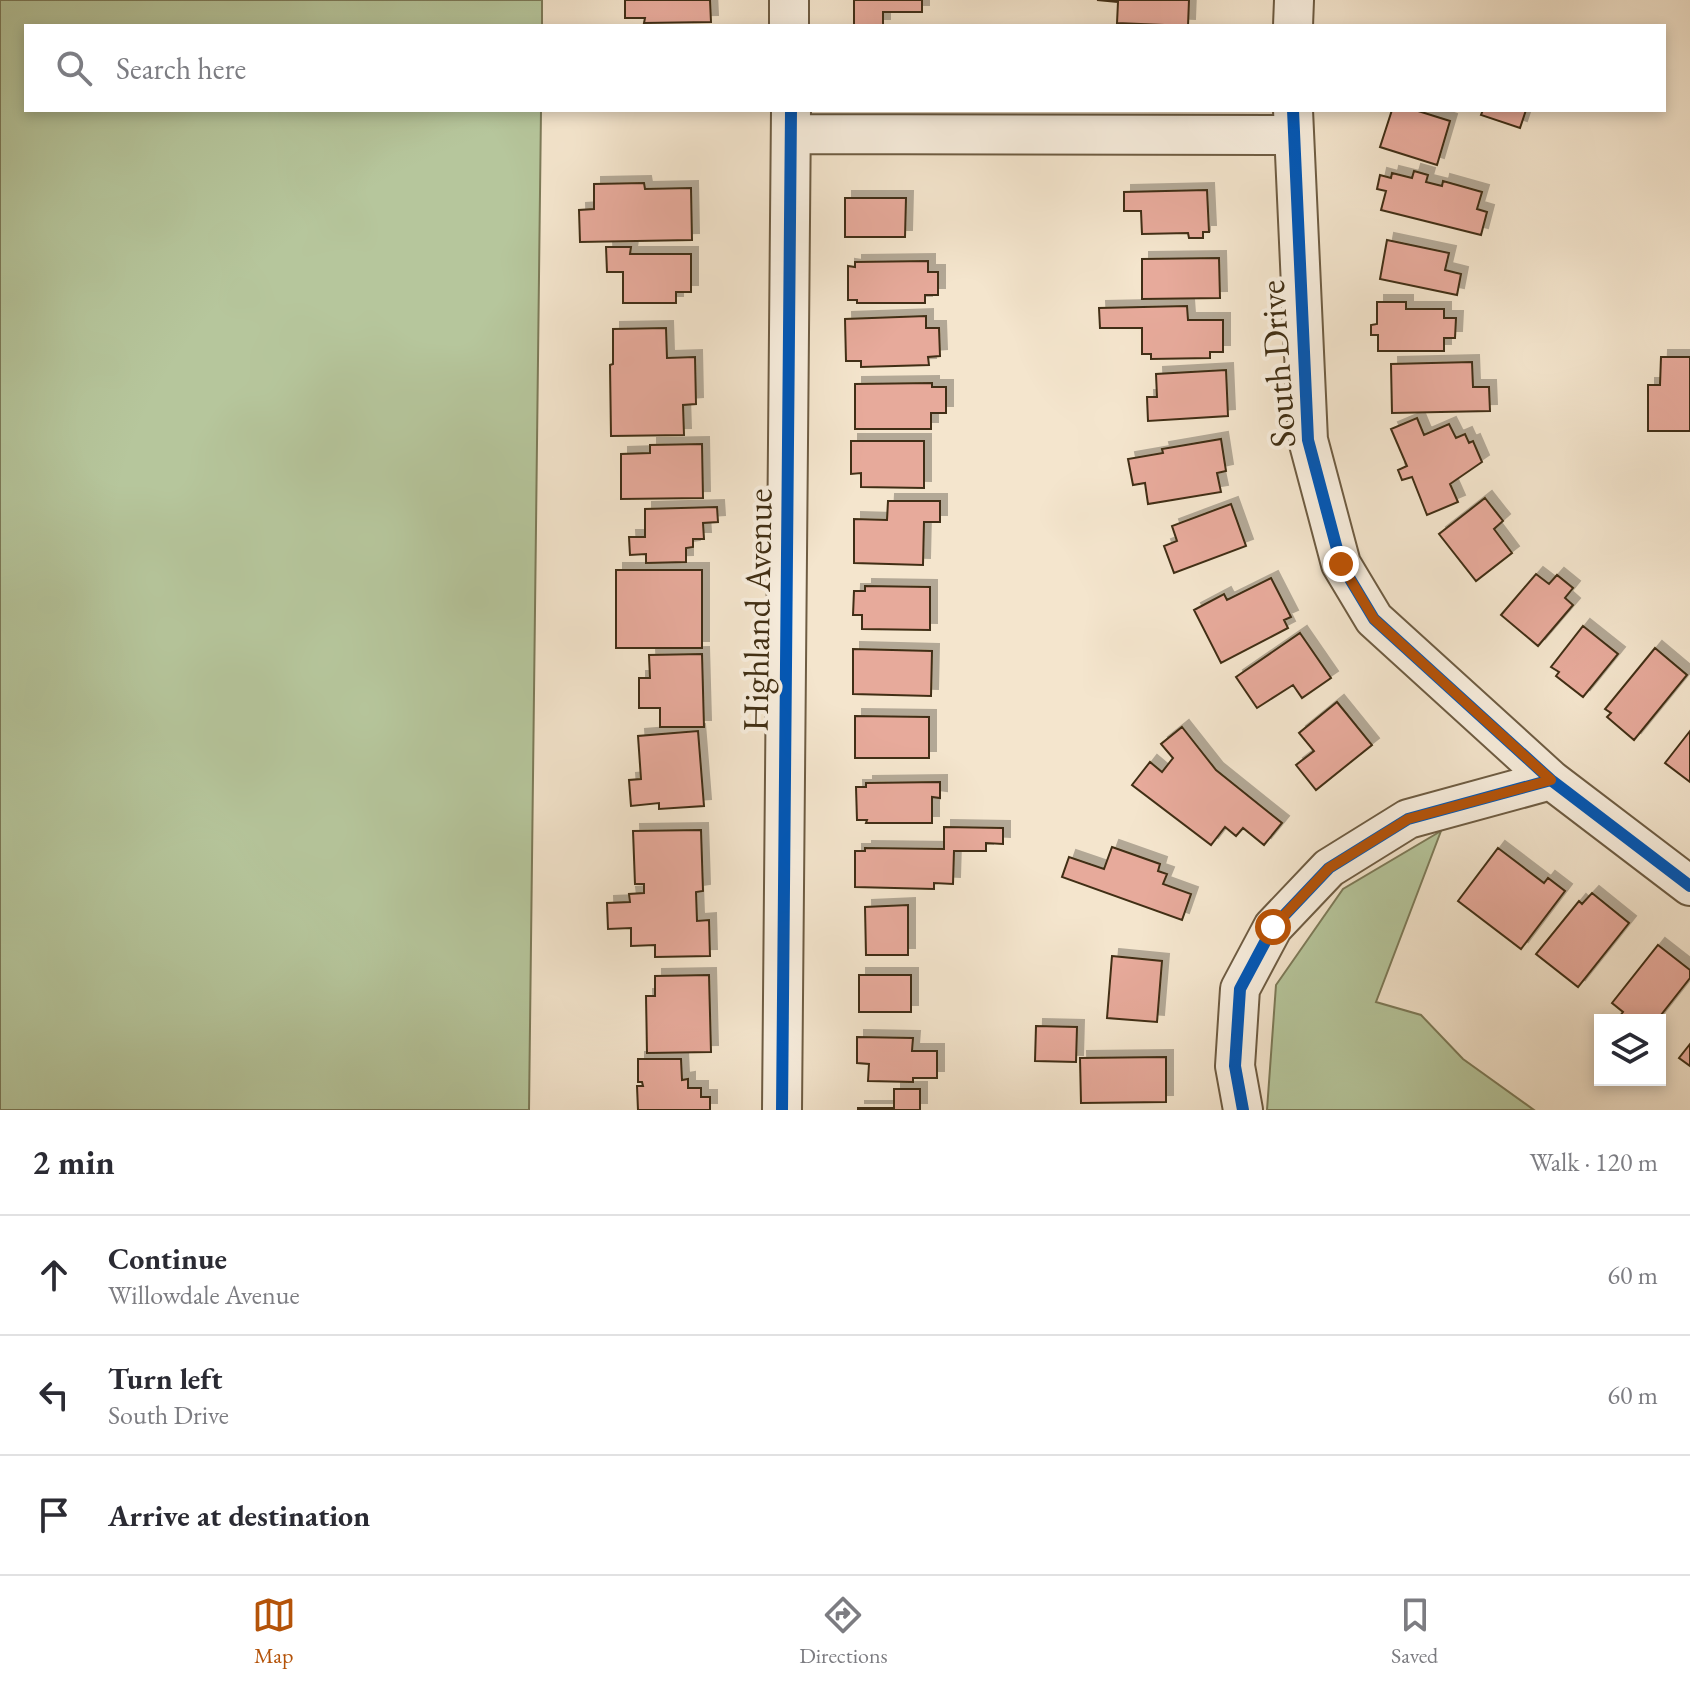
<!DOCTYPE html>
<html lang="en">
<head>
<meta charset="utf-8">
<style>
  :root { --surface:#fff; --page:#f2f2f3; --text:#2b2b33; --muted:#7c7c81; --line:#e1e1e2; --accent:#b45309 }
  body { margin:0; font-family:"EB Garamond",serif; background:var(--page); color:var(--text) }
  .controls { position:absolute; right:24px; bottom:24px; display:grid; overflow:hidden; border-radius:0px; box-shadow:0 4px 12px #0003 }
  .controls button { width:72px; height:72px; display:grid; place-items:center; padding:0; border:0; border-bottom:2px solid var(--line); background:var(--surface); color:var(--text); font:40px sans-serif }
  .stop { position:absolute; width:24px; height:24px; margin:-18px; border:6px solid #b45309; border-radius:50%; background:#fff }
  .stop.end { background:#b45309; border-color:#fff; box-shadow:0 2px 8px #0008 }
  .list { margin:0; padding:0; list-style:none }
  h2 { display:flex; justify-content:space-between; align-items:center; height:104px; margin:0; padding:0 32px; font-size:34px }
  h2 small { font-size:26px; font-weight:400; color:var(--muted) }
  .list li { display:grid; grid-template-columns:52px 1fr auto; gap:24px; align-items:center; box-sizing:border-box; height:120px; padding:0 32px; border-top:2px solid var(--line) }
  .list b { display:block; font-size:30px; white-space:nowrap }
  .list p { margin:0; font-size:26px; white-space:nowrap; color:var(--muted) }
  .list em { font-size:26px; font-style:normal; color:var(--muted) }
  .icon { flex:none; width:44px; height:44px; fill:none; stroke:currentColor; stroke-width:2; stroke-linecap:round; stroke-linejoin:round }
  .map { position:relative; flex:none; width:1690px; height:1110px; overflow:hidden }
  .search { position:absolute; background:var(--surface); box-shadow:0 4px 12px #0003; left:24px; right:24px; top:24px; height:88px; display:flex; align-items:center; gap:20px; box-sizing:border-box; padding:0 28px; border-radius:0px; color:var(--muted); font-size:30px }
  .sheet { height:464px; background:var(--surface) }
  nav { display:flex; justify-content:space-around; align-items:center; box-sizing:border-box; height:112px; border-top:2px solid var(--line); background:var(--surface); font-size:22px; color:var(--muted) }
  nav a { display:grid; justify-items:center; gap:4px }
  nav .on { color:var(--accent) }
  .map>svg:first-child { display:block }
</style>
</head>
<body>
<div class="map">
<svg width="1690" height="1110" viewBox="0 0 1690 1110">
  <defs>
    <filter id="shadow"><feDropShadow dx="7" dy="-7" stdDeviation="0" flood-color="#0004"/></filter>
  </defs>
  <rect width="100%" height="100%" fill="#f4e5cd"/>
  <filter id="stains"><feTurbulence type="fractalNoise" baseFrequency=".0025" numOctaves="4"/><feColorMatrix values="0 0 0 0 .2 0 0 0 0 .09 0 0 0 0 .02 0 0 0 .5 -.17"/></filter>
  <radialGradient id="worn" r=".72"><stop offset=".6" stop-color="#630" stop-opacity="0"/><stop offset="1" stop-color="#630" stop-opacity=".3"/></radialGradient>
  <path fill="#b6c69c" stroke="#7c7a58" stroke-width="2" d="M0 0H542V26H26V110H541L529 1110H0Z
    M1441 831 1376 1002 1421 1015 1463 1059 1534 1110H1267L1276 985 1343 889Z"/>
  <path fill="#e7aa9b" stroke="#412f14" stroke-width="2" filter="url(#shadow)" d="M625 0H710L711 22 644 23 645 18H625Z
    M854 0H922V12H883V26H854Z
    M1097 0H1189L1188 26 1117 23 1118 2Z
    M1392 110H1415L1450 121 1437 165 1380 147Z
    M1483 110H1526L1520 128 1481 115Z
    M1414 171 1428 175 1426 182 1442 186 1443 181 1482 192 1477 209 1487 212 1481 235 1381 210 1386 191 1377 189 1380 175 1391 178 1392 173 1412 178Z
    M644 183 645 189 691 188 692 240 580 242 579 210 594 209V184Z
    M1207 190 1209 232H1203V238H1189L1188 233 1142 234 1141 211H1124V192Z
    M845 198H906L905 237H845Z
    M1387 240 1449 253 1445 270 1461 274 1457 295 1380 279Z
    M606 247H631L630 254H691V292H676V303H623V272H607Z
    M1219 258 1220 298 1142 299V259Z
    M928 261V272H938V295H925V303H857V300H848V266L855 267V262Z
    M1377 302H1406V309H1444V318H1456L1455 338H1444V351H1378V335H1371V325L1377 324Z
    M1187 306 1188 320H1223V352H1210V358L1151 359V354H1142V328H1100L1099 308Z
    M926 316V328H939L940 356 928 357 929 365 861 367V361H846L845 319Z
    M666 328 667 358 695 357 696 404 683 405 684 435 611 436 610 365 613 364V329Z
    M1661 357H1690V431H1648V385H1660Z
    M1472 362 1473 387H1489L1490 411 1392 413 1391 364Z
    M1226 370 1228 416 1148 421 1147 397H1157L1156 374Z
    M932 383V387H946V413H931V429H855V384Z
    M1417 418 1424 435 1449 424 1456 438 1465 434 1469 443 1473 441 1482 462 1450 484 1458 502 1427 515 1412 477 1402 480 1398 470 1407 466 1391 429Z
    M1221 439 1226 471 1217 473 1221 492 1148 504 1145 483 1133 485 1128 459 1163 453 1162 449Z
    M851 441H924V488L861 487V473L851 474Z
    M702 444 703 498 621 499V454L650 453V445Z
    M1485 498 1503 521 1494 529 1512 553 1476 581 1439 534Z
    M888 501H940V522H924L923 565 854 563V519L887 520Z
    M1231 504 1246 546 1174 573 1164 546 1177 541 1172 526Z
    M717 507 718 522 703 523 704 539H693V547L686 548V562L646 563V554L630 555 629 537H645V509Z
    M616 570H702V648H616Z
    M1536 574 1549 584 1557 575 1573 588 1565 598 1573 605 1538 646 1501 615Z
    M1271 578 1291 617 1284 620 1288 628 1221 663 1194 610 1224 594 1227 600Z
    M865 586 930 587V630L862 629V615H853L854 591H865Z
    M1583 626 1618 654 1583 697 1556 676 1559 672 1551 667Z
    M1300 633 1331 678 1302 698 1293 685 1257 708 1236 677Z
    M1655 648 1687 675 1634 740 1607 717 1611 713 1605 709Z
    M853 649 932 651 931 696 853 694Z
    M702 654 704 727H660V708H639V678H650L649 655Z
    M1337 702 1372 745 1316 790 1296 765 1314 751 1299 733Z
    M855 716 929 717V758H855Z
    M1182 727 1216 770 1282 823 1264 845 1243 828 1236 836 1225 827 1211 845 1132 785 1150 762 1162 772 1173 758 1161 744Z
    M698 731 704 806 659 809V803L631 806 629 780 641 779 638 736Z
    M1690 731V782L1665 763Z
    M940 782V798L932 797V823H866L867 820H857L856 787H866V783Z
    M944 827 1003 828V844L986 843V851H954L953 884 934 883V889L855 887V851H865V848L944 849Z
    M701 830 703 891 696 892 697 921 709 920 710 956 655 957V945L631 946V928L608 929 607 903 630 902 629 894 644 893V884H635L633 831Z
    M1112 847 1160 864 1158 871 1167 874 1163 884 1191 894 1182 920 1062 877 1069 857 1104 869Z
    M1498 848 1544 883 1548 878 1565 891 1521 949 1458 901Z
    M1592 893 1629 923 1578 987 1536 954 1579 901 1582 904Z
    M908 905V955H866L865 907Z
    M1658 945 1690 970V978L1657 1020H1617L1623 1012 1612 1003Z
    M1112 956 1162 961 1157 1022 1107 1018Z
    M709 975 711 1052 647 1053 646 996H655V976Z
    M859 975H911V1012H859Z
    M1036 1026 1077 1027 1076 1062 1035 1061Z
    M857 1037 913 1038 912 1051H937V1078H913V1082L868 1081 869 1064 857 1063Z
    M1690 1044V1066L1679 1058Z
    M1166 1057V1102L1081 1103 1080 1058Z
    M638 1059H681L682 1080 688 1079V1088H701V1097H710V1110H638L637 1086H643L642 1082H638Z
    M894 1089H920V1110H858V1108H894Z"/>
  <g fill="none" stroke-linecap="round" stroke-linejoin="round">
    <defs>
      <path id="street" d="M789 0V26
        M1293 26 1294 0
        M1293 110 1308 440 1341 564 1374 619 1551 780 1690 886
        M791 134 1292 135
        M782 1110 791 110
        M1243 1110 1235 1066 1240 989 1273 927 1329 868 1408 819 1551 780"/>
    </defs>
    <use href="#street" stroke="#6e5c42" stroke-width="42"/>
    <use href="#street" stroke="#f8eede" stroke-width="38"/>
    <defs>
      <path id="cycleway" d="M1293 110 1308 440 1341 564 1374 619 1551 780 1690 886
        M782 1110 791 110
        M1243 1110 1235 1066 1240 989 1273 927 1329 868 1408 819 1551 780"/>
    </defs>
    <use href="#cycleway" stroke="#f8eede" stroke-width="17"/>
    <use href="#cycleway" stroke="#0057b8" stroke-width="12"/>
  </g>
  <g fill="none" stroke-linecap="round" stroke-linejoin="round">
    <path stroke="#b45309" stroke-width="10" d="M1273 927 1329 868 1408 819 1551 780 1374 619 1341 564"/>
  </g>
  <g text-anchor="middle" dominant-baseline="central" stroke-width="8" stroke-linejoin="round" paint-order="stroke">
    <g font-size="36" fill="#412f14" stroke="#f8eede">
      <text transform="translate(1277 364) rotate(-94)">South Drive</text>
      <text transform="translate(757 610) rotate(-89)">Highland Avenue</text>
    </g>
  </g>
  <rect width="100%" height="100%" filter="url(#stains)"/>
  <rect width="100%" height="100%" fill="url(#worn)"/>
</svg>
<div class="controls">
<button><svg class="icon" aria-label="layers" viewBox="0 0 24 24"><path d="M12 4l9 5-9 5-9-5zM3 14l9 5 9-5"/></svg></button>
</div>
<div class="stop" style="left:1273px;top:927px"></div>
<div class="stop end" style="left:1341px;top:564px"></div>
<div class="search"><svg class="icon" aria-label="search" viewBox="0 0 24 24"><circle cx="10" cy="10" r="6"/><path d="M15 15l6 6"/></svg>Search here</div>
</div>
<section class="sheet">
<h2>2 min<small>Walk · 120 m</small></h2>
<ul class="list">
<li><svg class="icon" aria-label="ahead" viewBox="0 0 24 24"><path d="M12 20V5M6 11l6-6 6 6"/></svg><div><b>Continue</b><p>Willowdale Avenue</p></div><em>60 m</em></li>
<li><svg class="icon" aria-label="left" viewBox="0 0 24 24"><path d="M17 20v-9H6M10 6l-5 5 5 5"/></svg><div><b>Turn left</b><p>South Drive</p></div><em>60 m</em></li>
<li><svg class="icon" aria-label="arrive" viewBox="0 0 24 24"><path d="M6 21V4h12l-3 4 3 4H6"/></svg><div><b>Arrive at destination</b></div></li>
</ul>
</section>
<nav>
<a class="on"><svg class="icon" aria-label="map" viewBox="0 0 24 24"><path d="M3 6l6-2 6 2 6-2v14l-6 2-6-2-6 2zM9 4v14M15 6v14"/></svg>Map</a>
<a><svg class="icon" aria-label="directions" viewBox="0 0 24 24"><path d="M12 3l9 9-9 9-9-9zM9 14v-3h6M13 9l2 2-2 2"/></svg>Directions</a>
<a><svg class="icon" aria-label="saved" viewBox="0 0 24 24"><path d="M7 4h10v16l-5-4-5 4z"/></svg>Saved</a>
</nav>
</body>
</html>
